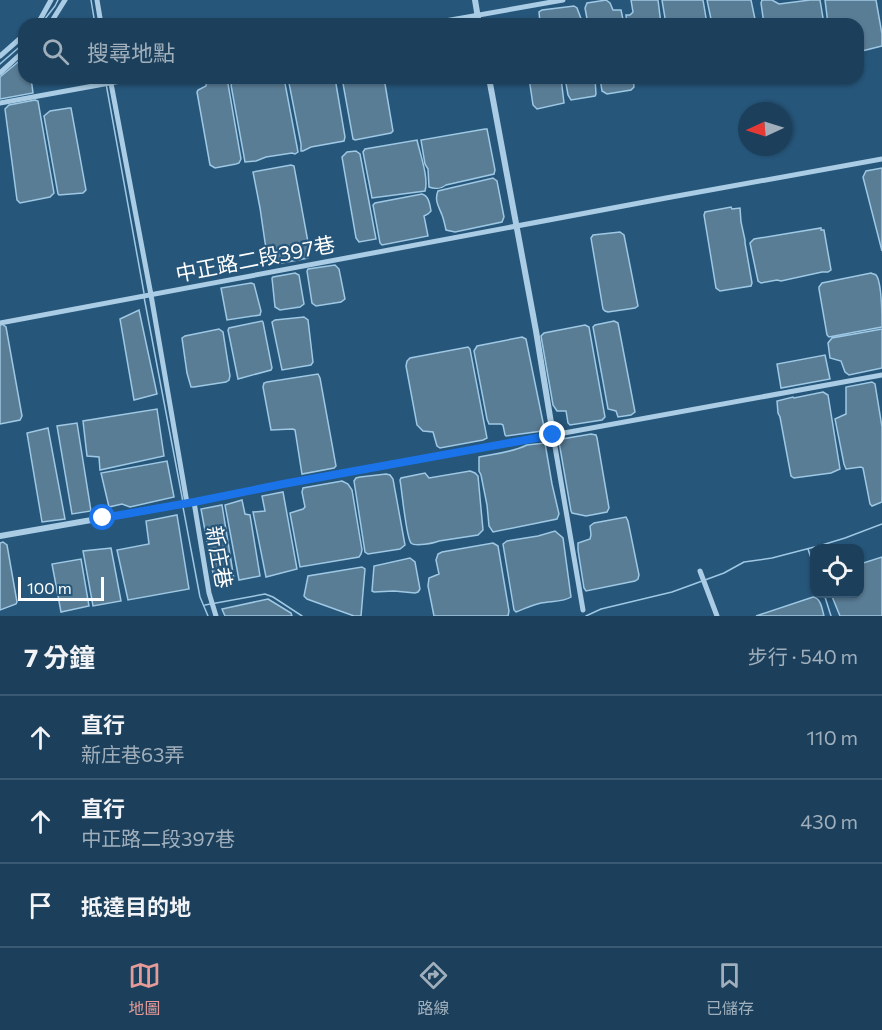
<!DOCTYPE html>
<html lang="zh-TW">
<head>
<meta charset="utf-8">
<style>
  :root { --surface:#1c405c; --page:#294b65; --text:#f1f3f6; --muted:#a0afbb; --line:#3a5972; --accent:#e69b98 }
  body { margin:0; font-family:Commissioner,"Noto Sans TC",sans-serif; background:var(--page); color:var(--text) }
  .controls { position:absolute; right:18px; bottom:18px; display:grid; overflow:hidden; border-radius:12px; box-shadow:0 2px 4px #0004 }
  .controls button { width:54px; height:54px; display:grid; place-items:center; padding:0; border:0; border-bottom:2px solid var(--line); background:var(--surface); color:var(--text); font:30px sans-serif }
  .compass { position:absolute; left:738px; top:102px; width:54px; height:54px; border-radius:50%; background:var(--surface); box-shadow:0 2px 4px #0004; rotate:266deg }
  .scale { position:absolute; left:18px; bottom:15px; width:86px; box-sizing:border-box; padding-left:6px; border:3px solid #fff; border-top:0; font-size:16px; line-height:21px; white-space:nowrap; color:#fff; -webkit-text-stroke:4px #26567a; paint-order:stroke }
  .stop { position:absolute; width:18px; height:18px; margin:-14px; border:4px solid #1a73e8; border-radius:50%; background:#fff }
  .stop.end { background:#1a73e8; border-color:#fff; box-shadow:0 2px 6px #0008 }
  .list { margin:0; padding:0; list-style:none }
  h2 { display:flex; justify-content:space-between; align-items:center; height:78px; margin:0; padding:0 24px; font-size:26px }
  h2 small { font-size:20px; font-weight:400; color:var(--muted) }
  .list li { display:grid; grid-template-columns:39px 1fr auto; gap:18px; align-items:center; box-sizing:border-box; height:84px; padding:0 24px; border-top:2px solid var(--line) }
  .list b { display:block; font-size:22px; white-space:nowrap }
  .list p { margin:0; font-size:20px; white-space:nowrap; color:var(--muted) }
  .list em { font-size:20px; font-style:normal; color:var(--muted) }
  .icon { flex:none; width:33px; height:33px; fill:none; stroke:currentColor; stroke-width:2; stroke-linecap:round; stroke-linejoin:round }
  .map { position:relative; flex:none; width:882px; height:616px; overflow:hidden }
  .search { position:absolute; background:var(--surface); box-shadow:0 2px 4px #0004; left:18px; right:18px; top:18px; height:66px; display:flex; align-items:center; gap:15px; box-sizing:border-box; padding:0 21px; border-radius:18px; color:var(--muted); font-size:22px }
  .sheet { height:330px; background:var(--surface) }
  nav { display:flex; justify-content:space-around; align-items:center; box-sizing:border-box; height:84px; border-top:2px solid var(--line); background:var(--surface); font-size:16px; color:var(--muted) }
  nav a { display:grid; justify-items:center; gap:3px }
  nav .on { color:var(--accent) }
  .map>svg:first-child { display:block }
</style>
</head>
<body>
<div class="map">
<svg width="882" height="616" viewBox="0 0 882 616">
  <rect width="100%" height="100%" fill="#26567a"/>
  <path fill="#5a7d96" stroke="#9ec8e4" stroke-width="1.5" d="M606 0 610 3 613 10H621L624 24H588L585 8 587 3Z
    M631 0H658L661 24H627L626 15H630L633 12Z
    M662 0H703L707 24H666Z
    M707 0H751L756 24H712Z
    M762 0H772L779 4 810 0H820L824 24H764L761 3Z
    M825 0H876L882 34V46L858 52V24H828Z
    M574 6 577 8 583 24 540 23 539 12 542 10Z
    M24 57V78H31L33 93 0 99V77Z
    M207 78H227L241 159 239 163 236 164 215 168 210 165 197 92 198 90 206 86Z
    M244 78H284L298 152 295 154 292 153 266 157 256 161 245 162 231 85 233 81Z
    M288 78H335L345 137 344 141 311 147 303 151H301V144Z
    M342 78H384L393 131 391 133 355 140 353 139Z
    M529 78H561L564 103 537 109 533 105Z
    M565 78H595L596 94 595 96 571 100 568 95Z
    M600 78H633L634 87 631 90 607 94 602 91Z
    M35 100 38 101 54 193 50 197 20 203 17 200 5 109 9 105Z
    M69 108H71L86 190 83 193 59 195 58 194 44 116 50 111Z
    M485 129H487L488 134 495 170 494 174 446 185C441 189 434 189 429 187L428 169 425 164 421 140Z
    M417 140C420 154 429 178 425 191L372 198 363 152 365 149Z
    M356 151 360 154 376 239 359 242 356 238 342 157 347 152Z
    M291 165 294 166 310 253 308 258 276 264C274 253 276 253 266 249L260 208 253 172Z
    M882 168V251L863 177 866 171Z
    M493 178 497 181 504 217 502 222 455 232 446 230C445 226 444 220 442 215 439 207 434 200 438 191Z
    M422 194C429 196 430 205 431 211L428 214 424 216 428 236 382 245 380 243 373 205 375 203Z
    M731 207 732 209 740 208 741 222 745 240V243L752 283 751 286 720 291 716 288 704 215 705 212Z
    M821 228V230H824L831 270 828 272H822L781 281 777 280 761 283 758 281 750 243 754 239Z
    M620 232 624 235 638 306 635 308 608 312 605 311 603 309 591 238 593 235Z
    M335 265 339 269 345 299 341 302 316 306 312 303 307 271 308 269Z
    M295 273 299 275 304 304 300 307 280 310 275 307 272 278 273 277Z
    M871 273C873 274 875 274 876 275 882 282 882 317 882 327L829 337 827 335 819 289V287L822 283Z
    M251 283 254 284 261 311 260 315 227 320 221 288Z
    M139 310 157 394 134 400 120 319Z
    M304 317 308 320 313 362 311 365 282 370 272 322 275 320Z
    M262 321 263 322 272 368 271 370 238 379 228 330 229 328Z
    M614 321 618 323 635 412 631 415 618 417 616 411 608 409 593 327 595 325Z
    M2 324 6 327 22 416 20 420 0 424V325Z
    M585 325 589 327 605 417 602 420 570 425 568 423 566 411H557L553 405 541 336 544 333Z
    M219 329 223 332 230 376 229 380 226 382 194 387H191L187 373 182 338 185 336Z
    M882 329V368L849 375 845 372 841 361 830 358 828 343 832 338Z
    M522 337 526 339 544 427 542 431 506 436 505 435 503 425 501 424H489L487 419 474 351 477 346Z
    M468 347 470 349 487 438 483 440 440 448 437 446 433 432 423 431 417 425 406 366 407 361 410 358Z
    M825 355 830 379 781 388 777 364Z
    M318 374 320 378 336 466 334 468 302 474 295 430 293 429 271 430 263 387 264 383 267 382Z
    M872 382 875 384 882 427V502L872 506 870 504 863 468 861 467 846 469 844 464 835 419 846 414V387Z
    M823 392 828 395 840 469 831 473 794 478 791 476 780 417 778 413 777 401 793 397 794 398Z
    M157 409 164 456 100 470 99 457 87 456 83 421Z
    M77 423 91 511 72 514 57 426Z
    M48 428 65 519 42 522 27 433Z
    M591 434 596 435 597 438 609 508 607 512 586 516 572 513 571 511 559 442 562 439Z
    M545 443 552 484 559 514 557 519 493 532 489 526 487 505 481 475 479 471V457C495 454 513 452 527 445Z
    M167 461 174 497 130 507 122 504 109 507 101 473Z
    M470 471 475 473 478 476 483 530 478 535 439 541C434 543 415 547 411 543 406 537 402 491 400 480L401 478 425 473 429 478Z
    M386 474 390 475 393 479 405 545 400 549 368 554 365 552 354 481 356 478 360 477Z
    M342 481 348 484 352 490 362 550 361 554 359 557 300 567 290 513 303 509 305 507 302 492 303 488Z
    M283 492 297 569 266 577 253 512 265 511 262 496Z
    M242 500 245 514 250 515 260 576 239 580 225 505Z
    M222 505 234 579 215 584 201 509Z
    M177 515 189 589 128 600 117 550 149 544 146 521Z
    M626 517 628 521 639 575 638 579 635 581 586 591 584 588 578 550V543L590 539 591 535 590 526 594 523Z
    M555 531 563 538 571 597C564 602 550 601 541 603 532 605 524 609 516 612L514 610 503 544 507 541 538 536Z
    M3 542 7 545 17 602 16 604 0 610V543Z
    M493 543 498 546 509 611 508 616H434L428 586 429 578 439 574 436 560 438 554 442 552Z
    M111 548 121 601 93 606 83 551Z
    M882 557V616H840L831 594H860V564Z
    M410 558 415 562 420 589 418 592 415 593 394 591 374 592 372 591 374 566Z
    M81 559 89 606 61 612 52 564Z
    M362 567 365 569 361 616H354L307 599 304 596 308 576Z
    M813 597C821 598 822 609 824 616H756Z
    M268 599 291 613 292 616H225L222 609Z"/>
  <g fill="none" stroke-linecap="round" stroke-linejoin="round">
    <path stroke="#9ec8e4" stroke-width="1.5" d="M91 0 95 24
      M41 24 55 6 58 0
      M0 64 24 43
      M105 78 144 293
      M144 297 183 502
      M183 507 200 597 208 616
      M808 549 814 567
      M824 594 831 616
      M205 605 265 594 273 597 302 616
      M586 616 601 609 672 592 694 584 724 573 744 562 772 558 822 545 845 538 882 524"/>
    <path stroke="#aacce4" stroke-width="5" d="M97 0 101 24
      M36 24 41 18 51 0
      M50 24 65 0
      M428 24 563 0
      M0 56 24 35
      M0 73 24 51
      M110 78 151 295 187 503
      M0 103 137 78
      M0 323 666 198 882 159
      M194 502 209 593 216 616
      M700 571 717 616
      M583 610 553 435 882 375"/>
    <path stroke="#aacce4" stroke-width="6" d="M475 0 479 24
      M0 536 194 502 283 484 553 435 536 331 489 78"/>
  </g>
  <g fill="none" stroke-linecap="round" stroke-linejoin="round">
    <path stroke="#1a73e8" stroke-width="8" d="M103 518 194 502 283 484 553 435"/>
  </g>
  <g text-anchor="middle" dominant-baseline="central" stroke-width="4.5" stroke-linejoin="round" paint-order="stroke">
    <g font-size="21" fill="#fff" stroke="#26567a">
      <text transform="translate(255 258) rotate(-11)">中正路二段397巷</text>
      <text transform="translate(220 557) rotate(80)">新庄巷</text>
    </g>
  </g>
</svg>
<div class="controls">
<button><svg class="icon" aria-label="locate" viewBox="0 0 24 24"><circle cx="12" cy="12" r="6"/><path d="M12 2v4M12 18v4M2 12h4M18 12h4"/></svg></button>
</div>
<svg class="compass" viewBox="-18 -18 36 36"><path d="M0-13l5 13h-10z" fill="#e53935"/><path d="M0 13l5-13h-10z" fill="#a0afbb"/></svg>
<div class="scale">100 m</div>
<div class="stop" style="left:103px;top:518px"></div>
<div class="stop end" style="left:553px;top:435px"></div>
<div class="search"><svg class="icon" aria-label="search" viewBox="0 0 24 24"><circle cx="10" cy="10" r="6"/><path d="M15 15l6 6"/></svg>搜尋地點</div>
</div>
<section class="sheet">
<h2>7 分鐘<small>步行 · 540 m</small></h2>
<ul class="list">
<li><svg class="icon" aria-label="ahead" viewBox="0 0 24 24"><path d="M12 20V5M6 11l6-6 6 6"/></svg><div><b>直行</b><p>新庄巷63弄</p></div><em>110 m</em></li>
<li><svg class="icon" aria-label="ahead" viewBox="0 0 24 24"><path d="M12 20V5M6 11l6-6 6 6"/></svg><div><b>直行</b><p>中正路二段397巷</p></div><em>430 m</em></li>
<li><svg class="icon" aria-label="arrive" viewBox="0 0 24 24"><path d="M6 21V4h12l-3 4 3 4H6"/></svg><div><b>抵達目的地</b></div></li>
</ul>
</section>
<nav>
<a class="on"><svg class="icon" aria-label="map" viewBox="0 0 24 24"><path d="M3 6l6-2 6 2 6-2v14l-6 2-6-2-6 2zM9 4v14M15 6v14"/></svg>地圖</a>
<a><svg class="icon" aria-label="directions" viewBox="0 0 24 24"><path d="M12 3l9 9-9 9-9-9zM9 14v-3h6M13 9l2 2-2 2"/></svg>路線</a>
<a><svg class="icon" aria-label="saved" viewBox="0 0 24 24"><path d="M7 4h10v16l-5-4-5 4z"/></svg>已儲存</a>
</nav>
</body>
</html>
